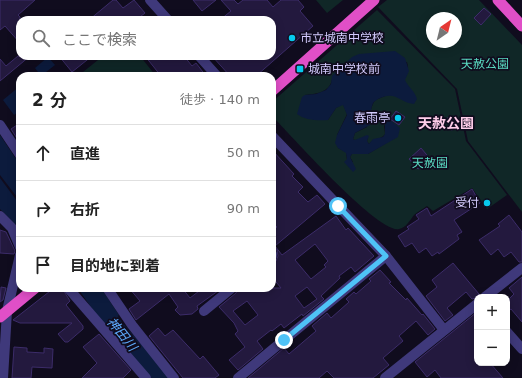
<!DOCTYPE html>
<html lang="ja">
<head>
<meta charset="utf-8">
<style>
  :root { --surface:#fff; --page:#f6f6f6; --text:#222; --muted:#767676; --line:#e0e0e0 }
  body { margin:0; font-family:"DejaVu Sans","Noto Sans JP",sans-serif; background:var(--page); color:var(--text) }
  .controls { position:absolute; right:12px; bottom:12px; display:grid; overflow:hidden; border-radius:8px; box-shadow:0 2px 10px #0003 }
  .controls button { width:36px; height:36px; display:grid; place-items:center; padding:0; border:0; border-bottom:1px solid var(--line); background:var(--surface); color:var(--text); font:20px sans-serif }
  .compass { position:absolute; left:426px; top:12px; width:36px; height:36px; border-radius:50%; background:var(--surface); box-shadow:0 2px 10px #0003; rotate:35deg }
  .stop { position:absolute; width:12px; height:12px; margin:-9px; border:3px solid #4fc3f7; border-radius:50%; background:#fff }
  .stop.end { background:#4fc3f7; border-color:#fff; box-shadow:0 1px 4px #0008 }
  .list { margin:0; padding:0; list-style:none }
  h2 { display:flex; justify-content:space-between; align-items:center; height:52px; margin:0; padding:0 16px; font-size:17px }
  h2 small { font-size:13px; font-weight:400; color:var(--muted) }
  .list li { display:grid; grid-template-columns:26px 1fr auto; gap:12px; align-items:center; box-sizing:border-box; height:56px; padding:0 16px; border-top:1px solid var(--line) }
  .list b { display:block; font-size:15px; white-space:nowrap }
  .list em { font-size:13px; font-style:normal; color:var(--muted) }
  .icon { flex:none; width:22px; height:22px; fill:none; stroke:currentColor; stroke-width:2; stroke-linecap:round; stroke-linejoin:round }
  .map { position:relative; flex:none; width:522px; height:378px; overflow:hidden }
  .search { position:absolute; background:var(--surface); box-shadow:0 2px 10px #0003; left:16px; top:16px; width:260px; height:44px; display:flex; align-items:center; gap:10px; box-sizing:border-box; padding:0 14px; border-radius:12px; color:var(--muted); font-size:15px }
  .panel { position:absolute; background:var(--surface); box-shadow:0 2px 10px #0003; left:16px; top:72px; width:260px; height:220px; border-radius:12px }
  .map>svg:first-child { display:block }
</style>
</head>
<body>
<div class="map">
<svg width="522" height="378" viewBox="0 0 522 378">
  <rect width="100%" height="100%" fill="#100c1e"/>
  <path fill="#102727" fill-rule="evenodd" d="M316 0H343L327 13Z
    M387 0H479L522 45V212L468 141 457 89 378 7ZM432 18H456V42H432Z
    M377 10 455 89 466 141 507 195 487 209 472 188 433 211 427 206C423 209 417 212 414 215 410 220 406 228 399 229 378 234 290 134 272 116V102ZM407 62C412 78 397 88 385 96 381 98 376 99 374 102 370 108 369 120 367 127L355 133 353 139 355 140 368 138 367 141 369 144C374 138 381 140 385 134L384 125 398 136 368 154H352L350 157 353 162 347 160 346 152 338 148 337 135 347 114 343 104 336 108 328 120 305 95C314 94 325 93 330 85 332 82 332 78 333 75Z
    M103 56H140L156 76H78Z"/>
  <path fill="#0c1b3d" d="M395 51 405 58 409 71 405 80C408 87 415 91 417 99L414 104C398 102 396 90 378 99 375 101 373 102 372 106 370 112 372 119 370 125L355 133 353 139 355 140 367 135 369 136 367 141 369 144 373 139 383 137 385 134V121L389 119 400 128 398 137 368 154H352L350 157 356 169 353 172 344 162 347 159 346 153 338 148 335 143 337 135 347 115 343 105 336 108 328 120C318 121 304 120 297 114L302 97 305 95 316 94 326 90 331 84 332 76 352 57 359 54Z
    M48 57 55 65 41 76 35 68Z
    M20 86V111L14 115 3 100Z
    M0 135 20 165V201L0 175Z
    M0 178 20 205V221L15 224 0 209Z
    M80 288H101L119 315 106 324Z"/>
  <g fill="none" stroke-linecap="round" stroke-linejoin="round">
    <path stroke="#0c1b3d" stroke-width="17" d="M88 288 115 327 160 378"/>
  </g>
  <path fill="#23193e" stroke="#3c2c69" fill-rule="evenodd" d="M0 0H35L18 15 20 17V43L5 26 0 30Z
    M113 0H116L123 8 134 0 145 13 136 20H89Z
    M193 0H216L202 11Z
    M221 0H234L238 4 243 0H267L273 7 281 0H298L304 7 300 11 313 26 256 76H230L212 56H272V20H220L231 11Z
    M484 8 491 14 481 25 474 18Z
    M18 56H30L0 81V59L6 66Z
    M59 56H92L72 72Z
    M145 56H184L192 66 196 63 206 76H161Z
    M396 111 405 117 399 125 390 119Z
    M456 116 459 128 451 130 447 118Z
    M20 123V143L11 129Z
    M421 148 431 160 418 169 409 159Z
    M272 150 294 174 292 176 303 187 298 192 308 202 317 195 325 204 275 246 282 255 336 216 346 230 348 228 374 256 355 272 351 267 339 276 340 278 321 296 324 299 303 316 302 314 284 328 281 324 272 331 271 330 257 341 263 349 238 370 229 360 245 347 235 334 238 331 234 323 219 307 236 293 238 288H281L272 277V262L276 261 278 256 277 250 272 248V231L277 227 272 222ZM315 244 328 261 324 265 326 267 311 279 295 260ZM307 287 317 299 304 308 295 296ZM247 301 258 315 245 325 233 311Z
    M472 189 480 203 454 220 462 232 457 235 459 239 439 254 438 252 432 256 426 248 419 253 412 243 405 247 398 236 409 229 407 227 419 219 416 215 427 208 431 216Z
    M509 215 522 232V262H519L511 252 504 257 498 249 491 255 479 240 500 226 498 224Z
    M0 230 6 232 15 251 14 254 0 253Z
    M453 263 479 294V297L472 299 466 292 447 308 453 315 445 321 426 296 437 287 432 280Z
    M380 270 391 282 389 283 406 300 407 298 422 315 423 314 435 329 428 335 416 321 399 336 403 341 383 358 389 365 373 378H334L327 371 319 378H248L284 348 289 354 316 331 312 326 327 313 331 318 349 302 346 299 354 292 356 294 371 281 369 279Z
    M522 277V322L511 309 507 312V301L514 294 509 288Z
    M1 287 6 288 3 300 0 302Z
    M54 288H62L70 301 66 305 83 326V329L68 342H65L58 334 72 323H20L13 320Z
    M129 288H182L190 298 203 288H222L197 306 198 309 192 314 180 315 175 310 178 307 169 294 136 320 129 309 140 301Z
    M477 312V363H490L503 378H441L435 370 427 377 415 362Z
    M158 328 165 336 173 330 200 359 203 356 219 375 215 378H183L149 336Z
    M99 334 131 370 123 378H82L97 363 83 347Z
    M14 347 27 348V352L44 353V348L53 349 52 368 32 367 31 378H12Z"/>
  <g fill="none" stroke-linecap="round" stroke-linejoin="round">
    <path stroke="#3f397b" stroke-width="10" d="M150 0 168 20
      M199 56 217 76
      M0 125 20 155
      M0 216 12 228 20 247
      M272 254V256
      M68 288 146 378
      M107 288 132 325 174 378
      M485 297 522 268
      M204 311 232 288
      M507 332 522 349
      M3 378 7 311 20 255
      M238 378 386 256
      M385 378 477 304"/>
    <path stroke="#3f397b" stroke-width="10" d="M272 136 386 256 444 330"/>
    <path stroke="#e04fc7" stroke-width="11" d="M498 0 522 26
      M272 91 374 0
      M0 317 35 288"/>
  </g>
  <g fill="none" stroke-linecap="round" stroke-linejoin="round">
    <path stroke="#4fc3f7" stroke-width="5" d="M284 340 386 256 338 206"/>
  </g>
  <g fill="#07c9ed" stroke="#100c1e" stroke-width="1.5">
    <circle cx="292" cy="38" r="4"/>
    <rect x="296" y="65" width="8" height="8" rx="2"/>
    <circle cx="398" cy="118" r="4"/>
    <circle cx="487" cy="203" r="4"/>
  </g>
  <g text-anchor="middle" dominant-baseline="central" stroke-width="3.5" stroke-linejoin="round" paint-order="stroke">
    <g font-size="12" fill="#d3cbfd" stroke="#100c1e" text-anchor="start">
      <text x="300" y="38">市立城南中学校</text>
      <text x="308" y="69">城南中学校前</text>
      <text x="390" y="118" text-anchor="end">春雨亭</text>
      <text x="479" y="203" text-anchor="end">受付</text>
    </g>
    <g font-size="12" fill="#5adac2" stroke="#100c1e">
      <text x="485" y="64">天赦公園</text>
      <text x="430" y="163">天赦園</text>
    </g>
    <g font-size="13" font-style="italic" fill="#5ca8fa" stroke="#100c1e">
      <text transform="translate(122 334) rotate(51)">神田川</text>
    </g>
    <g font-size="14" font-weight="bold" fill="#fecde9" stroke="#100c1e">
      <text x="446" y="123">天赦公園</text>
    </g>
  </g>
</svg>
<div class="controls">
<button>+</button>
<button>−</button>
</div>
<svg class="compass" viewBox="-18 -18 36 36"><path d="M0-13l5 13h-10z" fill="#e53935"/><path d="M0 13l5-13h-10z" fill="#767676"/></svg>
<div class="stop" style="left:338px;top:206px"></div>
<div class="stop end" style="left:284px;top:340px"></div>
<div class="search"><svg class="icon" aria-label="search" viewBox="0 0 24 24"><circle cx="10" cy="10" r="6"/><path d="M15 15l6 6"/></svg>ここで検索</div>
<section class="panel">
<h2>2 分<small>徒歩 · 140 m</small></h2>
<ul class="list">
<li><svg class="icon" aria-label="ahead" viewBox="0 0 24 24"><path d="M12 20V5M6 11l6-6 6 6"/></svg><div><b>直進</b></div><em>50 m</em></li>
<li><svg class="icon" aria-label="right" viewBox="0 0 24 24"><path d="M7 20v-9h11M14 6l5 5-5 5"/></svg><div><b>右折</b></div><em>90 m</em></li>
<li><svg class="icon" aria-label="arrive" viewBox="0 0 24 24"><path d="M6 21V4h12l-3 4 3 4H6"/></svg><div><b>目的地に到着</b></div></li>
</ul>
</section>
</div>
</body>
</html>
